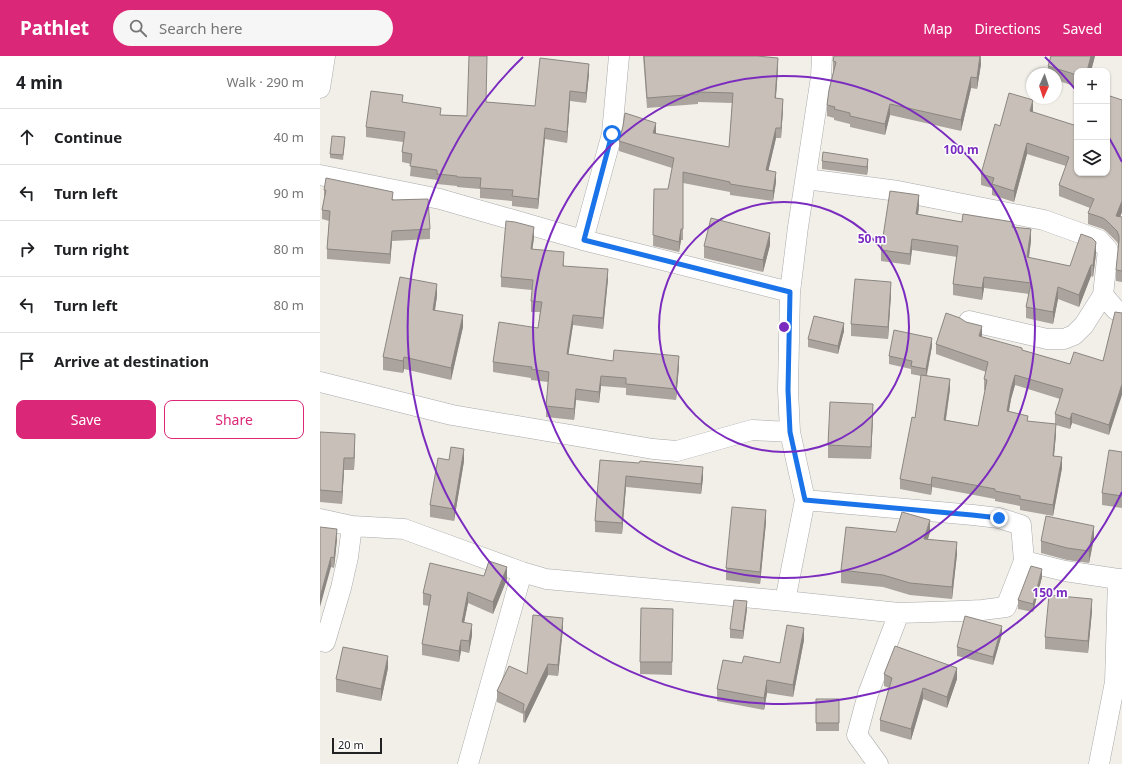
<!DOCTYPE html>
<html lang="en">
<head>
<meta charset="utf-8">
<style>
  :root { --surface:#fff; --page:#f6f6f6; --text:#202124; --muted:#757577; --line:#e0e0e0; --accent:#db2777 }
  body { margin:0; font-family:"Noto Sans",sans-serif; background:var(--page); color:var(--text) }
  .controls { position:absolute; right:12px; top:12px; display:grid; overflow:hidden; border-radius:8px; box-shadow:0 1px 3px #0004 }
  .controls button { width:36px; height:36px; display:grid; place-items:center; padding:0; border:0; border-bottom:1px solid var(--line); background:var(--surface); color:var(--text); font:20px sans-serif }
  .compass { position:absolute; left:706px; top:12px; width:36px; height:36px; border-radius:50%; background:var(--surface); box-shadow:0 1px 3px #0004; rotate:183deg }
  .scale { position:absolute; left:12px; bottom:10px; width:50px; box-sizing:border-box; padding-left:4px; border:2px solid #222; border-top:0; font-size:11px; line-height:14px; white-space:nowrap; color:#222; -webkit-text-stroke:3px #fff; paint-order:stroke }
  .stop { position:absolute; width:12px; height:12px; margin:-9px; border:3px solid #1a73e8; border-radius:50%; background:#fff }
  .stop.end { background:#1a73e8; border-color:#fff; box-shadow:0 1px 4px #0008 }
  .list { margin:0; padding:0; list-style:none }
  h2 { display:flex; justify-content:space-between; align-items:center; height:52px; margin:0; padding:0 16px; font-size:17px }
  h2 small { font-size:13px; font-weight:400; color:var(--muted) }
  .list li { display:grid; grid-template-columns:26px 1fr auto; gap:12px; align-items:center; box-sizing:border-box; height:56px; padding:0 16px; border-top:1px solid var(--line) }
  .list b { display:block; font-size:15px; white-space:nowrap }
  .list em { font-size:13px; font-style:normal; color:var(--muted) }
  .actions { display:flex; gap:8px; padding:12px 16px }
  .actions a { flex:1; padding:9px 0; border:1px solid var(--accent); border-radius:8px; text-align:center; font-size:14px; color:var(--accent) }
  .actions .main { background:var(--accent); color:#fff }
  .icon { flex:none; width:22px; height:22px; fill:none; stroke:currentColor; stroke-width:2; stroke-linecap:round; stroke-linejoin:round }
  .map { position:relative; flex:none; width:802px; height:708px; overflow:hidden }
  header { display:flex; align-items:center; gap:24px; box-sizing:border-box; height:56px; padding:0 20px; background:var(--accent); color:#fff }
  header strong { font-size:19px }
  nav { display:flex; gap:22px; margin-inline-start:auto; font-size:14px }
  .search { width:280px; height:36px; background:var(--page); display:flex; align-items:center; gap:10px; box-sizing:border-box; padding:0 14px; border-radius:22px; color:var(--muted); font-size:15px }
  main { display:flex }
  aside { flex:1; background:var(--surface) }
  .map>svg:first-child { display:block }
</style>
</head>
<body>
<header>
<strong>Pathlet</strong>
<div class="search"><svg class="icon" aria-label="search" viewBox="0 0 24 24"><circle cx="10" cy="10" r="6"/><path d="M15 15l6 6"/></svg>Search here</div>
<nav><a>Map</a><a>Directions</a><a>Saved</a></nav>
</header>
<main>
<aside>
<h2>4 min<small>Walk · 290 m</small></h2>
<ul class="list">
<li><svg class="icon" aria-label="ahead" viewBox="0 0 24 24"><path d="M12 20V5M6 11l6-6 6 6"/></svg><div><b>Continue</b></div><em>40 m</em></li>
<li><svg class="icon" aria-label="left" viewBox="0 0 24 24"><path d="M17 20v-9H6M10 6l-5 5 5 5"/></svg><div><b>Turn left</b></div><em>90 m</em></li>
<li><svg class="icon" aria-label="right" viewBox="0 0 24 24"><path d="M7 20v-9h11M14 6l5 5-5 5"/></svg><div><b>Turn right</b></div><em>80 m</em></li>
<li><svg class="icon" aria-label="left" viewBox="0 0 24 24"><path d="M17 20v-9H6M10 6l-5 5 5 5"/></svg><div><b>Turn left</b></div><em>80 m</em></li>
<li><svg class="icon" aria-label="arrive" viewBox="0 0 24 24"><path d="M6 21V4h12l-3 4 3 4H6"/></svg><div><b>Arrive at destination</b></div></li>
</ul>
<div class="actions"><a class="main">Save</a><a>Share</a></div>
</aside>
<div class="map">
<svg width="802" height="708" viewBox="0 0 802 708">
  <rect width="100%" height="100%" fill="#f2efe9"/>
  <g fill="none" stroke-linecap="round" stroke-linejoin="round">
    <defs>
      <path id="minor" d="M0 32 5 0
        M0 119 120 143 263 184 470 236
        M486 123 578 135 724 164 779 184 788 194 783 239 764 269 754 279 744 283H727L649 265
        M263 184 292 78 299 0
        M783 239 796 254 802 256
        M0 326 132 359 333 393 357 395 432 374 470 376
        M485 444 653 459 679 462 701 469 704 505 745 515 798 523H802
        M0 463 32 470 84 473 202 516 226 523 465 545 579 557 641 555 662 554 686 551 704 505
        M465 545 485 444 470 376 468 334 470 236 478 171 501 21 502 0
        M5 586 21 532 28 501 32 470
        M148 708 202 516
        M558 708 537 679 548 638 579 557
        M779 708 795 626 798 523"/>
    </defs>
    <use href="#minor" stroke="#a9a9a9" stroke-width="21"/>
    <use href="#minor" stroke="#fff" stroke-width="20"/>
  </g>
  <path fill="#aba49e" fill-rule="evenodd" d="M323 0H437L458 12 456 42 463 53 461 82H456L448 115 456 126 453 145 410 139V136L363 127V184H361L359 196 333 190 334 133H348L352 112 299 95V85L336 78 409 91 412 47 378 46V48L327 52Z
    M661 0V8L657 33 651 32 641 75 570 59 565 79 530 71V68L514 64V62L507 60V49L513 17V4Z
    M731 0H775L771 15H757V31L736 24V18H728V10Z
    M269 18 266 47 250 45 247 87 225 83 218 153 192 150V145L160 142V133L137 131V130L117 128V124L90 120 91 108 82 106V96L83 86 46 81V71L83 46 121 59 147 60 166 46 215 50Z
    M802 44V156L800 161H802V226L796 225V214L799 190 797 186 787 176 783 173 768 168V157L770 152 739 140V129L746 110 707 98 694 146 672 139V132L661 129V118L680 70 712 56 757 70V117Z
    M25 85 23 104 10 102V98Z
    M502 105 548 111 547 119 502 113Z
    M4 134 73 143 110 173V183L72 185 70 208 7 203V193L9 165 2 163V154L4 143Z
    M599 151 598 159 642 166 693 171 711 185 709 202 750 210 776 198 773 221 771 220 759 251 738 243 733 268 706 262V251L709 238 664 232 662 244 633 239V228L637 201 592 194 590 209 561 205V194Z
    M214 182 212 193 244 207V210L288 223 283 273 253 269 248 298 293 305 359 310 356 344 306 339V332L281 330 279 347 256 344 254 364 226 361V350L228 326 211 324V322L173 316V306L218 272 220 256H211V245L212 234 181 231V221Z
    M450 189 443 216 384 202V190Z
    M571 238 568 283 531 280V268Z
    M117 240 115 254 143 271 131 324 84 313 83 317 63 314V301Z
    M795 256 789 379 752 367 750 373 736 369V378L734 400 742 412 733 460 700 454V450L675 445V443L612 431 611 439 580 433V423L595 362 601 320 591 318V313L569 308V300L612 290 607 319 630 333 626 364 658 370 665 334H664V323L666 316 616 298V288L646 266 662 280V281L702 294 750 308 783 305ZM695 329 740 343 735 358V368L708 366 689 355 691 343Z
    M524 275 518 298 488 291V283Z
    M553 360 551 403 508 402V389Z
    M0 376 35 390 34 414H24L22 448 0 446Z
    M802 396V452L782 449V437Z
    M129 404 144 405 134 465 110 461V449Z
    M280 404 383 422 381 438 306 431 302 478 275 476V465Z
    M446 466 440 528 406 524V512Z
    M0 471 17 483 14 512 11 511Z
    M576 476H610L608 483 637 498 632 543 590 539 563 531 521 527V514Z
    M774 482 769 507 747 504 721 497V485Z
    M164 520 187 523 173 558 148 547 144 566 152 579 149 597 141 595 139 606 102 599V588L109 550 103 549V537Z
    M722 521 713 556 698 553V544Z
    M427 553 423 583 410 582V573Z
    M772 555 768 597 725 593V581Z
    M353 565 352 619 320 618V606Z
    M243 572 238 620 228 619 205 667 203 666V658L177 646V635L207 618Z
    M682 578 673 609 637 600V591Z
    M484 584 473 641 447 637 444 654 397 645V633L422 607H460Z
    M68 612 61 645 16 636V623Z
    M564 618 637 623 627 652 603 643 591 684 560 675V664L569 632 564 630Z
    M496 643H519V675H496Z"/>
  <path fill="#8b8681" d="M660 0 661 8 657 33V22Z
    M771 0H775L771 15H767Z
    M458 2V12L455 52V42Z
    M269 8V18L266 47V37Z
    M651 21V32L641 75V64Z
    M250 35V45L247 87V76Z
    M463 43V53L461 82V72Z
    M713 44V55L710 66V55Z
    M570 48V59L565 79V68Z
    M336 67V77H333Z
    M225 72V83L218 153V143Z
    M456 72V82L446 125V114Z
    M707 87V98L694 146V135Z
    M548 103V111L547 119V111Z
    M456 116V126L453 145V135Z
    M599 139V151L596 170V158Z
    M802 145V156L796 171V160Z
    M214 171V182L211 203V193Z
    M361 173V184L359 196V186Z
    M711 173V185L707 213V201Z
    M72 175V185L70 208V198Z
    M450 177V189L443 216V204Z
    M592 183V194L590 209V198Z
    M776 186V198L773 221V209Z
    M771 209V220L759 251V239Z
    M288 213V223L283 273V262Z
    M664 221V232L662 244V232Z
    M571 226V238L568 283V271Z
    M117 228V240L113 266V254Z
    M738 231V243L733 268V256Z
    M143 259V271L131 324V312Z
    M253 259V269L247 308V298Z
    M524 267V275L518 298V290Z
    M662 270V280L659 290V280Z
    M612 282V290L606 321V313Z
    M359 300V310L356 344V333Z
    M84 301V313L83 317V305Z
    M695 319V329L691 343 687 365V355L691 333Z
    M281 320V330L279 347V336Z
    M630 323V333L624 374V364Z
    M802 328V339L789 379V369Z
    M256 333V344L254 364V353Z
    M553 348V360L551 403V391Z
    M752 357V367L750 373V363Z
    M736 368V378L733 410V400Z
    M35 378V390L34 414V402Z
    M144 393V405L134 465V453Z
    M742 401V412L733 460V449Z
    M24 402V414L22 448V436Z
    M383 411V422L381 438V428Z
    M306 420V431L302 478V467Z
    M612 421V431L611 439V429Z
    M446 454V466L440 528V516Z
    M610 464V476L604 495V483Z
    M774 470V482L769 507V495Z
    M17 473V483L14 512V502Z
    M637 486V498L632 543V531Z
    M11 501V511L0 551V541Z
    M187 511V523L173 558V546Z
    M722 513V521L713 556V548Z
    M148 536V547L142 577V566Z
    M772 543V555L768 597V585Z
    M427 545V553L423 583V575Z
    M243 562V572L238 620V609Z
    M152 568V579L149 597V585Z
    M682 570V578L673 609V601Z
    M484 572V584L473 641V629Z
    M141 584V595L139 606V595Z
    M68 600V612L61 645V633Z
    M228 608V619L205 667V656Z
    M637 612V623L627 652V641Z
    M447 624V637L444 654V642Z
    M603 632V643L591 684V673Z"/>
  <path fill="#c7bfb8" stroke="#8b8681" d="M149 0H167L166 46 215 50 220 2 269 8 266 37 250 35 247 76 225 72 218 143 192 140 193 134 160 132 161 122 137 121V120L117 118V114L90 110 92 98 82 96 85 76 46 71 51 35 83 39 82 46 121 52 120 59 147 60Z
    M324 0H437L458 2 455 42 463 43 461 72H456L446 114 456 116 453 135 410 128V126L363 116V173H361L359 186 333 179 334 133H348L354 102 299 85 303 70 305 57 336 67 333 77 409 91 413 37 378 36V38L327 42Z
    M514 0H660L657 22 651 21 641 64 570 48 565 68 530 60V57L514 53 515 51 507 49 509 34 516 6 513 5Z
    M731 0H771L767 15H757V19L728 10Z
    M689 37 713 44 710 55 757 70V117H787V39L802 44V145L796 160 802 161V215L796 214 799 184V180L797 175 787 165 783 162 768 157 774 143 739 129 749 101 707 87 694 135 672 128 674 122 661 118 675 68 680 70Z
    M12 80 25 81 23 99 10 98Z
    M503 96 548 103 547 111 502 105Z
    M6 122 73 136 72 144 108 143 110 173 72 175 70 198 7 193 10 155 2 154 6 134H4Z
    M570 135 599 139 596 158 642 166 643 158 693 166 692 171 711 173 707 201 750 210 761 178 772 182 776 186 773 209H771L759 239 738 231 733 256 706 251 711 227 664 221 662 232 633 228 638 190 592 183 590 198 561 194Z
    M391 162 450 177 443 204 384 190Z
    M186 165 195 166 214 171 211 193 244 196 243 210 288 213 283 262 253 259 247 298 293 305 294 294 359 300 356 333 306 328V322L281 320 279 336 256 333 254 353 226 350 229 316 211 313 212 311 173 306 179 266 218 272 222 246 211 245 213 224 181 221Z
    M80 221 117 228 113 254 143 259 131 312 84 301 83 305 63 301Z
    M535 223 571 226 568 271 531 268Z
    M795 256 802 257V328L789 369 752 357 750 363 735 358 743 333 695 319 691 333 687 355 708 360 707 365 736 368 733 400 742 401 733 449 700 443V440L675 435V433L612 421 611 429 580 423 592 361 595 362 601 319 630 323 624 364 658 370 667 324 664 323 668 306 616 288 626 257 640 262 646 266 662 270 659 280 702 292V294L750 308 754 296 783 305Z
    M494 260 524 267 518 290 488 283Z
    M574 274 612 282 606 313 591 310 592 305 569 300Z
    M510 346 553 348 551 391 508 389Z
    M0 376 35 378 34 402H24L22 436 0 434Z
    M131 391 144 393 134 453 110 449 118 402 129 404Z
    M789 394 802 396V440L782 437Z
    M280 404 319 407 320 405 383 411 381 428 306 420 302 467 275 465Z
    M412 451 446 454 440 516 406 512Z
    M582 456 610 464 604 483 637 486 632 531 590 527 563 519 521 514 526 471 576 476Z
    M726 460 774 470 769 495 747 492 721 485Z
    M0 471 17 473 14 502 11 501 0 541Z
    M169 505 187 511 173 546 148 536 142 566 152 568 149 585 141 584 139 595 102 588 111 539 103 537 110 507 164 520Z
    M711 510 722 513 713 548 698 544Z
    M729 539 772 543 768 585 725 581Z
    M414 544 427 545 423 575 410 573Z
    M321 552 353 553 352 606H320Z
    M213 559 243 562 238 609 228 608 205 656H203L204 648 177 635 189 610 207 618Z
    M645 560 682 570 673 601 637 591Z
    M467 569 484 572 473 629 447 624 444 642 397 633 403 604 422 607 424 600 460 607Z
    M575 590 637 612 627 641 603 632 591 673 560 664 572 622 564 618Z
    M23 591 68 600 61 633 16 623Z
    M496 643H519V667H496Z"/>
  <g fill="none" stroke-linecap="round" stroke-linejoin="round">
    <path stroke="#1a73e8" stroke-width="5" d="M292 78 264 184 470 236 468 334 470 376 485 444 652 459 679 462"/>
  </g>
  <g fill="none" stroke="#7b2cbf" stroke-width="2">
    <circle cx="464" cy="271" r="125"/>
    <circle cx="464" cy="271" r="251"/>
    <path d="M802 436A376 376 0 1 1 203 1M725 1A376 376 0 0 1 756 34M788 80A376 376 0 0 1 802 106"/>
  </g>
  <circle cx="464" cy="271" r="6" fill="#7b2cbf" stroke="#fff" stroke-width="2"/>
  <g font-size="12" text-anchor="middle" font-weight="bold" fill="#7b2cbf" stroke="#fff" stroke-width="3" stroke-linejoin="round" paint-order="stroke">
    <text x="641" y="98">100 m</text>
    <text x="552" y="187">50 m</text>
    <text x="730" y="541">150 m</text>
  </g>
</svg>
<div class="controls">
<button>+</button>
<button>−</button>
<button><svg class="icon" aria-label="layers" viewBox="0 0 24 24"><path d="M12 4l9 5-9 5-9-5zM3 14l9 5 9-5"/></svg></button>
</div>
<svg class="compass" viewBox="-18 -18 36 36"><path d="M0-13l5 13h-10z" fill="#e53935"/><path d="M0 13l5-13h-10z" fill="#757577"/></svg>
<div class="scale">20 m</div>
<div class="stop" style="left:292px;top:78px"></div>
<div class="stop end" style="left:679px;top:462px"></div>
</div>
</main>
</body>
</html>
